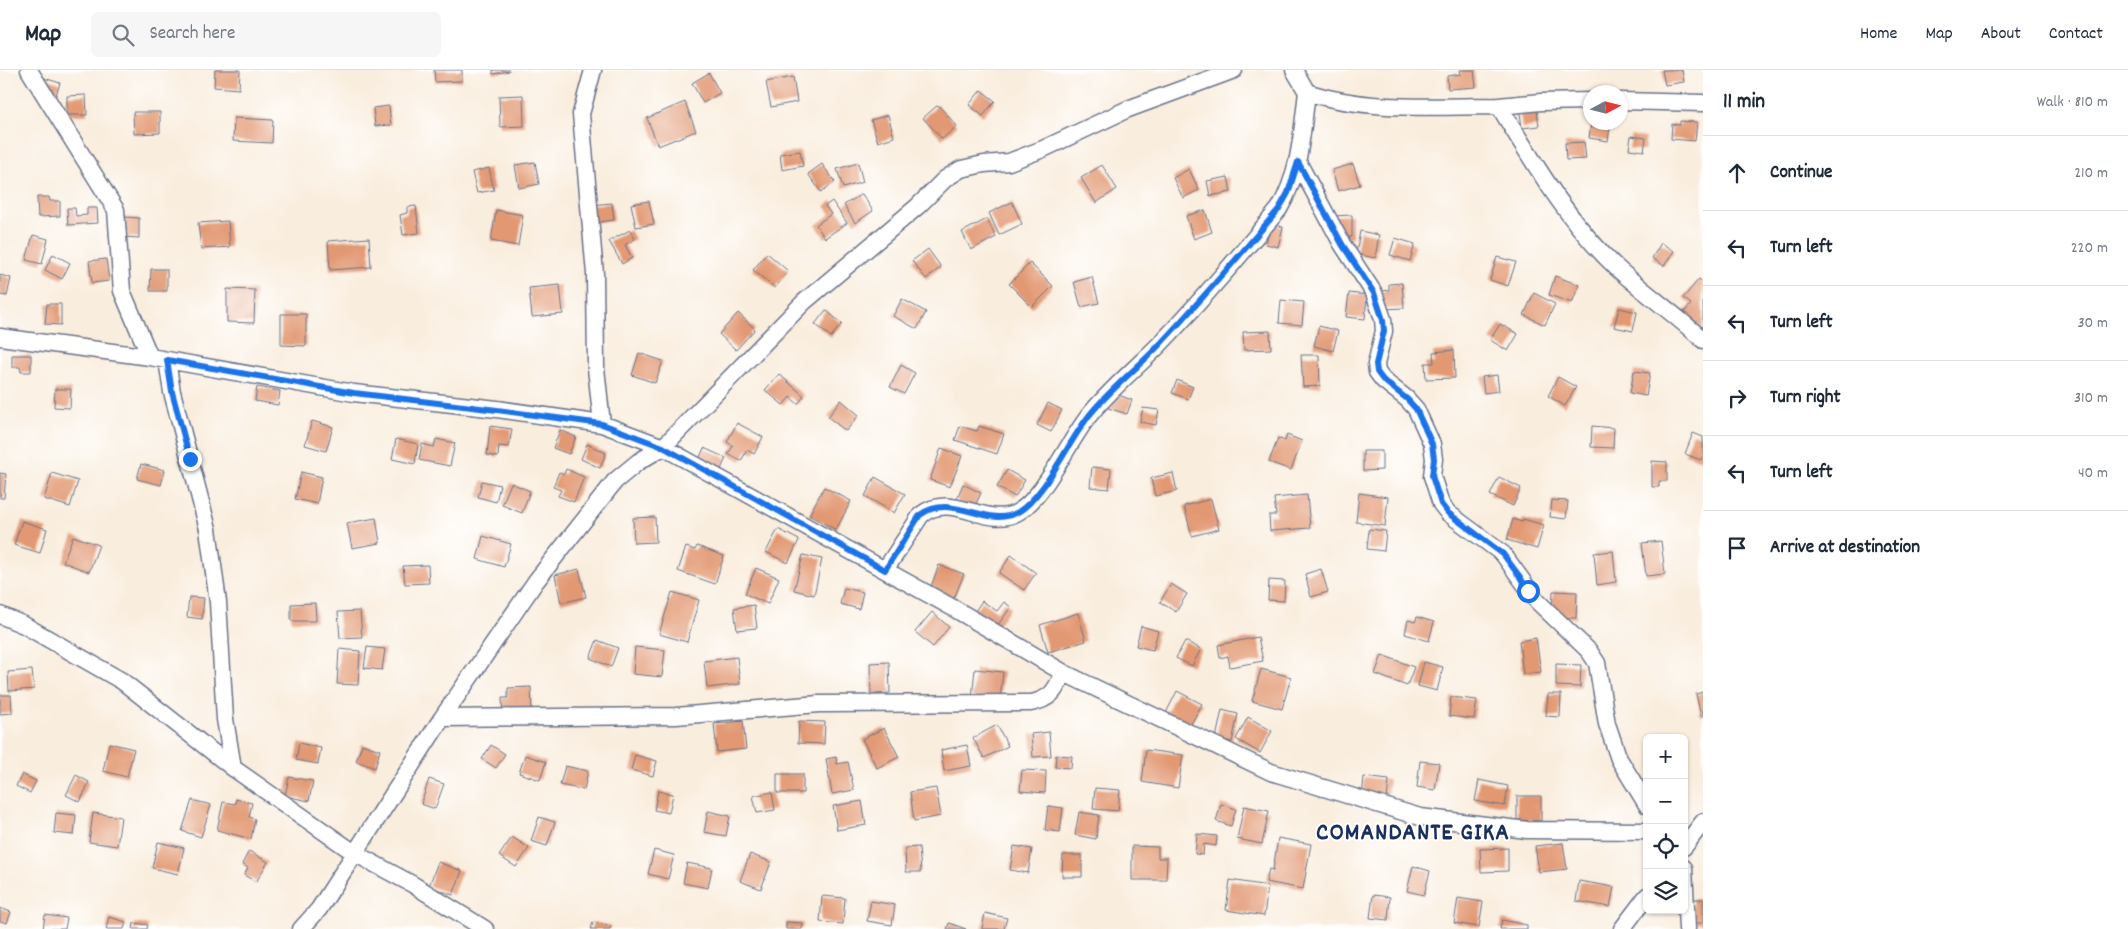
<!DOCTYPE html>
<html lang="en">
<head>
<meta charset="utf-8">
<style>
  :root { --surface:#fff; --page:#f6f6f7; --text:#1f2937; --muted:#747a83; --line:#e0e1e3 }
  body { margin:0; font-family:Dekko,sans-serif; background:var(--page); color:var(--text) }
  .controls { position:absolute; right:15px; bottom:15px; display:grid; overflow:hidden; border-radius:8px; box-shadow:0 1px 4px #0004 }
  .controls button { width:45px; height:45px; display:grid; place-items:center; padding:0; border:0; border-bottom:1px solid var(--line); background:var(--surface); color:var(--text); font:25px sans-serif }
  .compass { position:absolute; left:1583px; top:15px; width:45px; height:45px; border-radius:50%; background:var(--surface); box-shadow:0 1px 4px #0004; rotate:83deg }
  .stop { position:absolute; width:15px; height:15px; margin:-11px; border:4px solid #1a73e8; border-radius:50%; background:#fff }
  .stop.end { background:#1a73e8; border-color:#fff; box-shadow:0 1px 5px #0008 }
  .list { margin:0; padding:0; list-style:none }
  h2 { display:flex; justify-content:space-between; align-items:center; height:65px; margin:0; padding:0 20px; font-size:21px }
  h2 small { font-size:16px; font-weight:400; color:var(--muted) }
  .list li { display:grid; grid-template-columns:32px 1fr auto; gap:15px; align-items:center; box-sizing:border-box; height:75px; padding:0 20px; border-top:1px solid var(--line) }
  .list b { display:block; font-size:19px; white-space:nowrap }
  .list em { font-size:16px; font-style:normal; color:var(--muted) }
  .icon { flex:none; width:28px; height:28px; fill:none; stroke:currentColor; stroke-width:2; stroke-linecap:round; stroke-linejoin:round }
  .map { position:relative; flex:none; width:1703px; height:859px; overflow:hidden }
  header { display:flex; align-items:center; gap:30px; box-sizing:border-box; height:70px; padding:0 25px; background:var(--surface); border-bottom:1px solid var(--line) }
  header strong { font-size:24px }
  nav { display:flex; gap:28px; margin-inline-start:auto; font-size:18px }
  .search { width:350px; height:45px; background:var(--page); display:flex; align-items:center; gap:12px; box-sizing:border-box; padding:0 18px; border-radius:8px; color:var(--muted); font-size:19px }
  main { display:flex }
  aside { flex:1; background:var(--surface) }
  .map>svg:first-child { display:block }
</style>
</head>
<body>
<header>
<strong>Map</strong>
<div class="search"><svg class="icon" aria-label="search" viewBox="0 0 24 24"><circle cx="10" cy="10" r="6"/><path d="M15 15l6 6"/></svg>Search here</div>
<nav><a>Home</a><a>Map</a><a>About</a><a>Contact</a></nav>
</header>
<main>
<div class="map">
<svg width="1703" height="859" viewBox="0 0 1703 859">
  <rect width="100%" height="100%" fill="#fff"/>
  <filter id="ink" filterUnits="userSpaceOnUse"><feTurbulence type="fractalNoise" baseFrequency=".02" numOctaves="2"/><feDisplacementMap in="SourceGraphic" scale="10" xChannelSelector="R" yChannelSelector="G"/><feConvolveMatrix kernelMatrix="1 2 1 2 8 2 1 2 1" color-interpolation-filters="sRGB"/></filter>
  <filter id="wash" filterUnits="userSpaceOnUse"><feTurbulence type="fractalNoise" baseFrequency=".0096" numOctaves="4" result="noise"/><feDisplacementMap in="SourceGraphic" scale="20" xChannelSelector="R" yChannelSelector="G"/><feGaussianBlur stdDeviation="1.12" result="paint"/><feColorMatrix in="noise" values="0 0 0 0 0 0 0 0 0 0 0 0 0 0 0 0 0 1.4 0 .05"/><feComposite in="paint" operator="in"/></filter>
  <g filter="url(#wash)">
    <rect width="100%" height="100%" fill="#f9eddd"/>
    <g id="blocks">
      <path fill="#e29872" d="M215 0H240L239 19 214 17Z
        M434 0H462V11L435 12Z
        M493 0H509V1L493 4Z
        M1460 0H1474L1476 17 1448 19 1447 6 1461 4Z
        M1662 0H1682L1684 12 1665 15Z
        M709 3 720 23 703 33 692 13Z
        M793 7 797 32 771 37 766 12Z
        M44 8 60 13 54 31 38 26Z
        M981 20 995 31 983 46 969 35Z
        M86 25 87 45H67V26Z
        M523 25 524 56 500 57 499 26Z
        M685 32 696 61 658 76 647 48Z
        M1536 34 1539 56 1522 58 1519 36Z
        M938 35 957 56 942 69 923 48Z
        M389 36 391 55 375 56 373 38Z
        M133 42H160V63L134 64Z
        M888 45 894 67 878 72 871 50Z
        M234 48 273 50 272 73 233 71Z
        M1680 51 1697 52 1695 71 1671 69 1672 54 1680 55Z
        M1591 54 1610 57 1608 71 1589 68Z
        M1631 66 1646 68 1644 81 1629 79Z
        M1584 72 1586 89 1566 90 1565 73Z
        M800 81 803 96 782 100 780 84Z
        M535 92 539 114 519 118 515 95Z
        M858 93 863 112 843 118 837 99Z
        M822 94 835 112 821 122 808 104Z
        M1353 94 1360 115 1338 121 1332 100Z
        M1102 95 1117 119 1096 133 1081 108Z
        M489 98 494 120 477 123 472 102Z
        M1189 99 1199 120 1183 128 1173 108Z
        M1228 107 1231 122 1210 126 1207 111Z
        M862 124 873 141 855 153 844 135Z
        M37 127H49L50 131H60V146L38 147Z
        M649 131 654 154 636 157 631 134Z
        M832 131 847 153 825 168 816 155 831 144 825 136Z
        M1012 132 1022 154 999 165 989 143Z
        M612 133 614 150 593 153 591 135Z
        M416 136 419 163 403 165 400 145 407 143V137Z
        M67 138H75L76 146 87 145V138H97L98 153 68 155Z
        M496 140 523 145 518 176 491 171Z
        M1205 140 1212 162 1194 169 1186 146Z
        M1352 145V167L1333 168V146Z
        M110 146 139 148V168L109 166Z
        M987 149 996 167 971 180 962 162Z
        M228 151 230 177 201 179 198 153Z
        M1271 154 1283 157 1278 177 1266 174Z
        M630 160 635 169 625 175 632 188 622 194 609 171Z
        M1360 161 1379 165 1375 188 1356 184Z
        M33 165 48 169 42 194 26 190Z
        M369 168 371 197 330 200 328 171Z
        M1395 168 1415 174 1410 191 1390 185Z
        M1661 173 1674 181 1664 196 1652 188Z
        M928 179 941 197 926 209 912 191Z
        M767 183 788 201 775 218 753 200Z
        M53 184 70 193 62 209 45 200Z
        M1497 187 1516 192 1508 216 1490 210Z
        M106 189 109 211 92 213 89 191Z
        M1030 193 1053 216 1032 237 1009 214Z
        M151 199H167V221H150Z
        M0 205 11 208 7 226 0 225Z
        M1555 206 1579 215 1572 233 1549 225Z
        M1092 207 1099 233 1081 237 1074 212Z
        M1699 209 1703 213V259L1683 244 1691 234 1683 228Z
        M1402 213 1404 238 1383 239 1381 221 1389 220V214Z
        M560 215 563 244 532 247 529 218Z
        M227 219 255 220 254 253 227 252Z
        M1349 223 1367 225 1365 249 1346 247Z
        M1534 223 1555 234 1545 255 1524 245Z
        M902 229 926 242 917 259 893 246Z
        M1281 230 1304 232 1302 255 1279 253Z
        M47 234H61V255L45 254Z
        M1619 238 1637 242 1633 261 1614 257Z
        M826 240 842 254 831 267 815 254Z
        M738 243 755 259 736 280 719 264Z
        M281 244H306V276L281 275Z
        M1500 254 1518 264 1508 281 1490 270Z
        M1319 256 1338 261 1333 281 1314 276Z
        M1270 261 1271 279 1244 280 1243 262Z
        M1454 280 1455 308 1426 309 1425 293H1434L1433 282Z
        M639 283 663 291 655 313 632 305Z
        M12 285H31V302H21L20 297H12Z
        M1301 285H1319L1320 316 1303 317Z
        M901 295 915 303 904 324 890 317Z
        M1634 301 1650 303 1646 326 1630 323Z
        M779 304 804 326 798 334 790 327 783 335 765 320Z
        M1497 305 1499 321 1484 323 1482 307Z
        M1558 307 1576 317 1565 336 1548 326Z
        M1177 310 1193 317 1188 329 1172 323Z
        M257 317 280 321 278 335 255 331Z
        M55 319H71L70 338 54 337Z
        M1113 323 1132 330 1127 344 1108 338Z
        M841 330 859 345 846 361 828 347Z
        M1048 333 1062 340 1051 362 1037 355Z
        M1143 338 1159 340 1156 355 1140 352Z
        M312 351 333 357 326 381 305 375Z
        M737 353 763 367 754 384 747 380 741 391 728 384 733 376 727 372Z
        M490 356 512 359 509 377 499 376 498 387 487 385Z
        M960 356 977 361 979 356 1004 364 997 384 955 370Z
        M1592 356 1614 358 1613 378 1591 377Z
        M560 360 576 367 569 384 553 378Z
        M1693 363 1703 367V384L1701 390 1685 384Z
        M1287 365 1302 371 1291 400 1269 392 1278 368 1285 371Z
        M396 369 418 374 415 394 392 389Z
        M436 369 455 373 450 396 419 390 422 374 434 377Z
        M587 374 606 383 600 398 581 389Z
        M704 378 726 388 718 406 696 396Z
        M941 378 962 386 950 417 930 410Z
        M1363 381H1382V400L1363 401Z
        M1652 391 1667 392V411H1659V417H1652Z
        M141 394 165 400 161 415 137 409Z
        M1092 397 1111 399 1109 419 1090 417Z
        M566 399 584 407 574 432 558 426 561 420 553 417 559 402 564 404Z
        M1007 400 1025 410 1015 427 997 417Z
        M301 402 322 407 317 434 295 429Z
        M0 403 6 404 4 428H0Z
        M52 403 78 411 70 437 44 429Z
        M1173 403 1177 421 1155 426 1151 408Z
        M875 407 905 424 894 443 865 426Z
        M1499 407 1521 418 1513 436 1490 425Z
        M482 411 500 415 496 432 478 427Z
        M511 413 530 421 522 443 502 435Z
        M963 414 981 423 973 440 956 431Z
        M824 417 851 431 836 460 809 445Z
        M1359 423 1388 427 1385 456 1356 452Z
        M1307 425 1310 458 1270 461 1269 445H1276L1274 428Z
        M1211 429 1219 459 1192 466 1184 436Z
        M1552 430 1568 431 1566 449 1550 447Z
        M655 447 656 472 634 473 633 448Z
        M376 448 380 473 352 478 347 453Z
        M1513 449 1522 452 1523 449 1544 455 1537 479 1507 470Z
        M22 451 47 459 40 483 14 475Z
        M778 459 799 470 788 493 766 482Z
        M1369 459 1386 461 1384 481 1367 479Z
        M73 466 99 475 89 502 63 492Z
        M483 466 511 474 504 497 477 489Z
        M1661 471 1665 504 1646 506 1642 473Z
        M697 476 724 486 715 514 678 501 686 477 695 480Z
        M1613 481 1616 512 1597 515 1594 483Z
        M803 485 822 489 814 525 794 520Z
        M1011 485 1036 503 1024 520 999 503Z
        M428 495 429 513 405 514 403 496Z
        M939 495 964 504 953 531 929 522Z
        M756 498 779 508 768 534 745 524Z
        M579 499 586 527 561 533 555 505Z
        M1321 499 1328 522 1311 527 1305 504Z
        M1269 510 1285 511 1284 531 1268 530Z
        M1171 514 1187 524 1176 542 1160 532Z
        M844 518 863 522 859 539 840 534Z
        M1553 521 1577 522 1576 548 1552 547Z
        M672 522 699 530 687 572 659 564Z
        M189 527 204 528 202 549 187 547Z
        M982 531 997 541 1004 532 1011 537 997 556 975 541Z
        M315 533 316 551H291V534Z
        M754 535 757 558 737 560 734 538Z
        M360 541 362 567 340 568 338 542Z
        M932 542 949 557 933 577 915 562Z
        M1078 543 1086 571 1048 582 1040 555Z
        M1417 547 1434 552 1429 571 1405 564 1408 550 1415 552Z
        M1141 556 1158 561 1153 580 1136 576Z
        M1258 567 1263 591 1230 597 1228 586 1220 588 1218 575Z
        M1536 568 1541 602 1523 604 1519 571Z
        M597 570 618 578 611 597 590 588Z
        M1185 571 1201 579 1192 596 1176 588Z
        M367 577 385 579 382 600 364 598Z
        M635 577 665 580 662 607 633 604Z
        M339 579 360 581 358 615 337 614Z
        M1382 585 1414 597 1407 616 1375 604Z
        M737 587 740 614 707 618 704 591Z
        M889 592 890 623 871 624 870 593Z
        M1424 592 1443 597 1437 621 1418 616Z
        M1556 594 1581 595 1580 617 1556 616Z
        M975 599 1003 602 1000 631 972 628Z
        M1261 599 1291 607 1282 639 1252 631Z
        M32 600 34 619 9 621 8 602Z
        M531 617 532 644 503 645 502 628H508V618Z
        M1177 621 1202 634 1189 658 1165 645Z
        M1703 622V646H1701L1696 624Z
        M1548 624H1561L1560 647 1546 646Z
        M0 625H11L12 643 0 644Z
        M1451 627 1477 630 1474 649 1449 646Z
        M1222 640 1238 644 1232 672 1216 668Z
        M1248 647 1272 661 1260 683 1236 669Z
        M743 651 746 679 717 682 714 654Z
        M799 651 825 652 824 674 798 673Z
        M997 655 1008 676 984 688 973 668Z
        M884 658 899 687 877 698 862 669Z
        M1049 662 1051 686 1033 687 1031 664Z
        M109 673 134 679 127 707 103 701Z
        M299 673 321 678 318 694 296 690Z
        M362 674 380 680 375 698 356 691Z
        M491 675 505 684 496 698 482 689Z
        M967 675 971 696 944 701 941 680Z
        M1146 680 1183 685 1178 718 1142 712Z
        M525 685 546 692 540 710 519 703Z
        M635 685 657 691 653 706 631 700Z
        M1056 685 1072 686 1071 698 1055 697Z
        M836 687 837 694 848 692 854 720 832 724 826 689Z
        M1420 691 1439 693 1435 720 1417 717Z
        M565 696 588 701 584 720 560 715Z
        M1022 700 1046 701 1045 723 1020 721Z
        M22 704 36 711 30 723 16 716Z
        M777 704H803V723H777Z
        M76 705 89 712 80 732 66 725Z
        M289 707 313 711 309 731 285 726Z
        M1364 707 1389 710 1387 729 1362 727Z
        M429 709 444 714 435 739 421 734Z
        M1479 710 1508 716 1505 736 1475 731Z
        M936 718 941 746 914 751 910 722Z
        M1095 718 1120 720 1118 741 1093 739Z
        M658 721 673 724 669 743 654 740Z
        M772 722 775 740 757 743 753 726Z
        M1517 726H1541V751L1517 750Z
        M236 729 252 733 249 747 255 749 251 769 217 760 223 732 235 734Z
        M192 730 211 735 201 767 182 761Z
        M862 731 866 755 837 760 833 736Z
        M1221 734 1236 739 1231 756 1216 751Z
        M1048 736 1063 738 1060 762 1045 760Z
        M1244 736 1269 741 1262 774 1237 769Z
        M708 741 730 746 726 766 704 762Z
        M1079 742 1099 745 1096 769 1075 765Z
        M56 743 76 745 74 765 54 763Z
        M93 743 121 747 117 776 89 772Z
        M539 747 555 752 547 776 531 771Z
        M1197 764 1217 766 1216 776 1204 774 1203 785 1195 784Z
        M512 767 529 778 516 797 499 786Z
        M1278 768 1311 774 1303 819 1266 812 1269 799 1273 800Z
        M158 772 184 778 178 804 152 798Z
        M1563 773 1567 799 1539 802 1535 776Z
        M1014 776 1032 779 1028 803 1010 800Z
        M1132 776 1158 777V788H1167L1166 810H1132Z
        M919 777 921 802H906L905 778Z
        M1508 778V801L1481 802 1480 779Z
        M654 780 674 785 668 809 648 804Z
        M249 781 268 792 256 812 244 805 248 798 242 794Z
        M750 784 771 792 761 819 740 811Z
        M1063 785H1082V807H1062Z
        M438 792 462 801 453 825 429 816Z
        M687 793 712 798 708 818 683 813Z
        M1413 796 1430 801 1424 825 1407 821Z
        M1230 810 1268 816 1264 846 1226 840Z
        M1579 811 1614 817 1610 837 1576 831Z
        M1373 825 1390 827 1388 850 1370 848Z
        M822 826 845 828 843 854 820 852Z
        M1458 828 1483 832 1479 857 1454 853Z
        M1692 829H1703V853H1693Z
        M871 831 895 835 892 855 867 851Z
        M0 838 11 842 7 853 0 851Z
        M985 843 1007 848 1004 859H982Z
        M45 845 67 848 65 859H43Z
        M109 847 126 852 124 859H106Z
        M1502 850 1527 855V859H1500Z
        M593 852 611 856 610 859H591Z
        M786 852 803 853 802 859H786Z
        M134 853 148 855 147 859H133Z
        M949 853 966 859H947Z"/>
    </g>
  </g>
  <g filter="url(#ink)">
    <use href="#blocks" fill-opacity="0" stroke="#69728a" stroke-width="1"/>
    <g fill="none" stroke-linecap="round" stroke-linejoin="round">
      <defs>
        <path id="minor" d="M29 0 116 140 122 221 150 287
          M593 0 581 44 595 204 596 298 602 354
          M1294 0 1307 22C1366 42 1437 36 1499 36 1534 93 1569 154 1618 199 1646 224 1676 245 1703 270
          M1620 31 1703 33
          M1499 36 1541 32 1590 31
          M1298 92 1342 174 1374 223 1383 249 1384 261 1376 294 1377 302 1383 310 1407 329 1416 339 1432 374 1434 389 1432 406 1441 434 1448 443 1503 484 1537 531 1589 581 1597 593 1607 654 1619 689 1647 735
          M0 267 150 287 354 323 497 339 602 354 663 377 955 539 1064 603 1271 702 1420 747 1527 760 1647 761
          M167 290 172 322 208 459 218 532 225 649 233 698
          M885 500 921 445C952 420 987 460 1018 442 1046 426 1070 367 1092 342 1112 318 1137 297 1159 275 1201 232 1240 185 1279 139 1300 104 1302 62 1307 22
          M0 545 24 555 122 611 233 698 356 784 412 814 485 859
          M442 648 676 646 819 634 1031 633C1052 629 1055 620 1064 603
          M1684 777 1703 752
          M1684 798 1687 859
          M301 859 319 839 442 648 536 511 615 411 638 392 663 377 804 232 918 136 945 109 961 99 984 94 1009 92 1043 79 1128 39 1234 0
          M1622 859 1647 826"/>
      </defs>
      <use href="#minor" stroke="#69728a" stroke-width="19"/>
      <use href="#minor" stroke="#fff" stroke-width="16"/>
    </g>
  </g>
  <g fill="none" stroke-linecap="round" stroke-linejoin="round" filter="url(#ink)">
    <path stroke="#1a73e8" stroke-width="6" d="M190 389 172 322 167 290 354 323 497 340 602 354 663 377 885 500 920 445C952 421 987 460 1018 442 1046 426 1070 367 1092 342 1113 317 1140 296 1162 272 1202 229 1241 184 1279 139L1288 123 1298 92 1342 174 1374 223 1383 250 1384 261 1376 294 1377 302 1383 310 1407 329 1416 339 1432 374 1434 389 1432 406 1441 434 1448 443 1503 484 1520 507 1528 521"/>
  </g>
  <g text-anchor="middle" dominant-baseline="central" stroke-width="4" stroke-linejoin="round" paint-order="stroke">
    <g font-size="25" font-weight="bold" letter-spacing="1" fill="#1b2f5e" stroke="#fff">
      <text x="1413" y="764">COMANDANTE GIKA</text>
    </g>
  </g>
</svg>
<div class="controls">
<button>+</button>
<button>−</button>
<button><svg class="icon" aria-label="locate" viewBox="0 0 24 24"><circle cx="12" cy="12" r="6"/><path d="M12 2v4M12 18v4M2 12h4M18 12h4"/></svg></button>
<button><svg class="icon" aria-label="layers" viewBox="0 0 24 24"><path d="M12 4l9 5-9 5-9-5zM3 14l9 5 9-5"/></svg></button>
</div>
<svg class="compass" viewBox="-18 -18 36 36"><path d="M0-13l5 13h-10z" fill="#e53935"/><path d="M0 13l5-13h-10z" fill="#747a83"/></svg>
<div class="stop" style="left:1528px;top:521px"></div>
<div class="stop end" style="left:190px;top:389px"></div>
</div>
<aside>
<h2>11 min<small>Walk · 810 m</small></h2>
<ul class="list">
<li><svg class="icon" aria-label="ahead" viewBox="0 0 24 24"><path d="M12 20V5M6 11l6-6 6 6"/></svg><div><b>Continue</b></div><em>210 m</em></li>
<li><svg class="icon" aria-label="left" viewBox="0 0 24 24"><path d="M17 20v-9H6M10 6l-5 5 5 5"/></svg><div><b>Turn left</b></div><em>220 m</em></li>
<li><svg class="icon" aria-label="left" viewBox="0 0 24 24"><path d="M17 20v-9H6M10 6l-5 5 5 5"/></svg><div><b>Turn left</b></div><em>30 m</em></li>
<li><svg class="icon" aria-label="right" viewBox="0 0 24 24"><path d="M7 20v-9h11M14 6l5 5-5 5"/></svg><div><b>Turn right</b></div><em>310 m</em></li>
<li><svg class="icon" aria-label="left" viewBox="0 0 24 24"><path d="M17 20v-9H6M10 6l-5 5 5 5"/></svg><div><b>Turn left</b></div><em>40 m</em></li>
<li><svg class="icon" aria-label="arrive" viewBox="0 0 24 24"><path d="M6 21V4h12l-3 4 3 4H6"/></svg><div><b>Arrive at destination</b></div></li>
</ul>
</aside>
</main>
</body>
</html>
